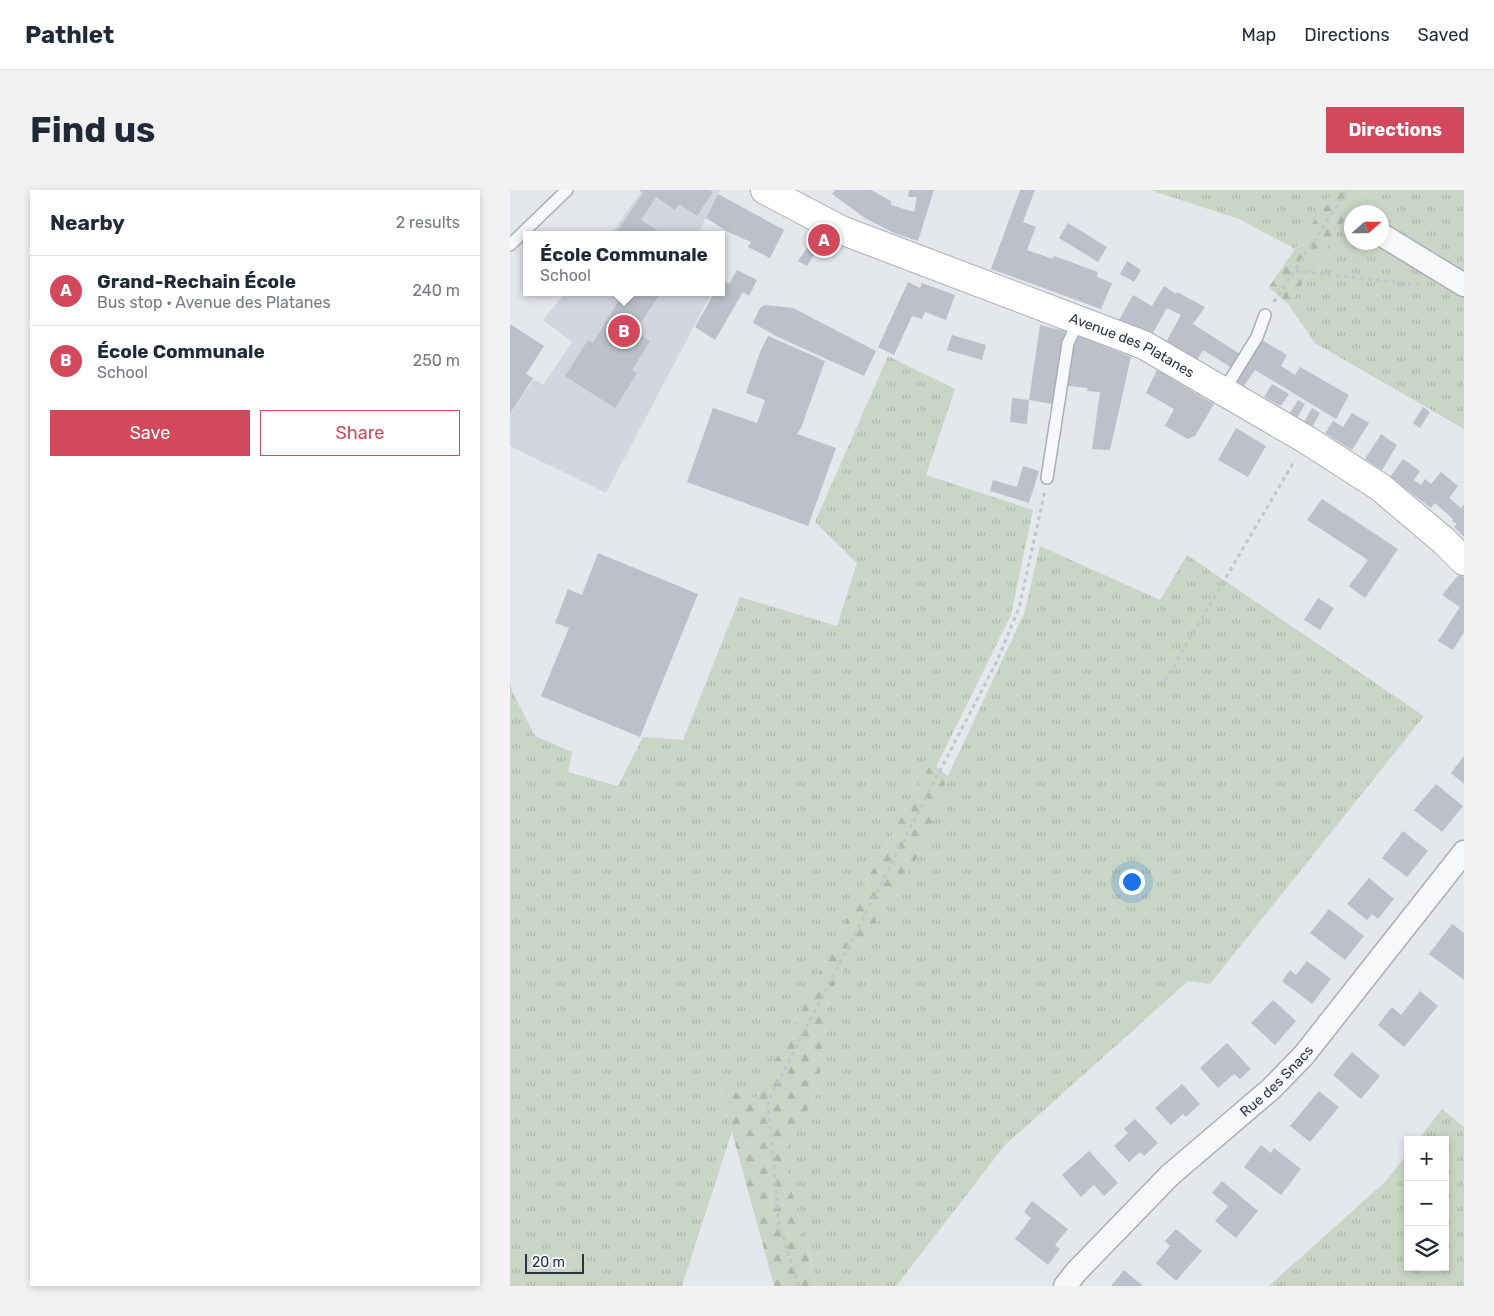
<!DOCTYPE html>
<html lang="en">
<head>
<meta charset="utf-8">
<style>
  :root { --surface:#fff; --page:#f2f2f3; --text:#1f2937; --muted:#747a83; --line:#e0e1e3; --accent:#d1495b }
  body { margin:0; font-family:Rubik,sans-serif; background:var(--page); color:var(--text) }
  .controls { position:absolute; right:15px; bottom:15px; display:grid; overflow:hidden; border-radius:0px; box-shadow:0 2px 8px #0003 }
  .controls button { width:45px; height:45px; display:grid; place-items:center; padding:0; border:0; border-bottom:1px solid var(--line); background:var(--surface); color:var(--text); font:25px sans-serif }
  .compass { position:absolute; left:834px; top:15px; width:45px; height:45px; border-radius:50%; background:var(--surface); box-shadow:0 2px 8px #0003; rotate:69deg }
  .scale { position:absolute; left:15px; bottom:12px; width:59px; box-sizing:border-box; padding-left:5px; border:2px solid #2b3445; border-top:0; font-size:14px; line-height:18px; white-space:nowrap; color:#2b3445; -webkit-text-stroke:4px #f4f6f9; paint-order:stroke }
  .you { position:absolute; left:621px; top:691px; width:18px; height:18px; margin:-12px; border:4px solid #fff; border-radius:50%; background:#1a73e8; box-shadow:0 0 0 8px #1a73e833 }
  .badge { display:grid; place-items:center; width:32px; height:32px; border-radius:50%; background:var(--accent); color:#fff; font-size:16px; font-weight:700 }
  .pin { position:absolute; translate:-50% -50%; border:2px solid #fff; box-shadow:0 1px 5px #0006 }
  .popup { position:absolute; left:13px; top:41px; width:202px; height:65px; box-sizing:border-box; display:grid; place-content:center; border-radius:0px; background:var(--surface); filter:drop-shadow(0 1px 4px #0005); font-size:16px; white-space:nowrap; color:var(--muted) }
  .popup b { font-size:19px; color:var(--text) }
  .popup::after { content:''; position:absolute; left:50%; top:100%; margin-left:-10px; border:10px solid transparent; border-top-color:var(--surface) }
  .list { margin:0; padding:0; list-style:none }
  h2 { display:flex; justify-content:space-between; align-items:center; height:65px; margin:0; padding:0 20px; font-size:21px }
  h2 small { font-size:16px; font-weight:400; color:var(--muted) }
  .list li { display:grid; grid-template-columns:32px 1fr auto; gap:15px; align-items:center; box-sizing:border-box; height:70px; padding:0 20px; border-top:1px solid var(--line) }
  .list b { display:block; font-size:19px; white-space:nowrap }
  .list p { margin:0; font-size:16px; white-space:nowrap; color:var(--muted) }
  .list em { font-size:16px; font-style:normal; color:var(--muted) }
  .actions { display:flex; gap:10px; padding:15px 20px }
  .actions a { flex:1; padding:11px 0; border:1px solid var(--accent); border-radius:0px; text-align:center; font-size:18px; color:var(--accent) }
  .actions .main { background:var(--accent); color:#fff }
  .icon { flex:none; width:28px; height:28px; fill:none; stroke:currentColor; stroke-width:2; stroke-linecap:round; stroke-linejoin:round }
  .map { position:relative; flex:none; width:954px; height:1096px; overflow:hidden; border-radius:0px }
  header { display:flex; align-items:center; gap:30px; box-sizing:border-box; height:70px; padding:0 25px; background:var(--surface); border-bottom:1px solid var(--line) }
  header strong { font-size:24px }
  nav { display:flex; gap:28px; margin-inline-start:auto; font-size:18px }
  .intro { display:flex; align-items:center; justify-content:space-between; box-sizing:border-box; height:120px; padding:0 30px }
  h1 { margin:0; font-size:35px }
  .button { padding:12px 22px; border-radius:0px; background:var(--accent); color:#fff; font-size:18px; font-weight:700 }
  main { display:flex; gap:30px; padding:0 30px }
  aside { flex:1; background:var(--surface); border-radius:0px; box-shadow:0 2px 8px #0003 }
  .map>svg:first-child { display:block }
</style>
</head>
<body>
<header>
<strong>Pathlet</strong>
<nav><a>Map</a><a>Directions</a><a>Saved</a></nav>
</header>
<div class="intro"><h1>Find us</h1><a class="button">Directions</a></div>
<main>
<aside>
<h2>Nearby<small>2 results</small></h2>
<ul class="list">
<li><span class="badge">A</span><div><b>Grand-Rechain École</b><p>Bus stop · Avenue des Platanes</p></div><em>240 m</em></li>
<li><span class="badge">B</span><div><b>École Communale</b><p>School</p></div><em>250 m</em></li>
</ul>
<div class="actions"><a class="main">Save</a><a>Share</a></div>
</aside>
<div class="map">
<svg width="954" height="1096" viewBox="0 0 954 1096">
  <defs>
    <pattern id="grass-tufts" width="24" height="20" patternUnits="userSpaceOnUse" patternTransform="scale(1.25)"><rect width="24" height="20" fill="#c9d6c5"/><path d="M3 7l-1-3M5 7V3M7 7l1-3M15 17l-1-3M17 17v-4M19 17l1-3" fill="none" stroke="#adb8ab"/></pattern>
    <pattern id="forest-firs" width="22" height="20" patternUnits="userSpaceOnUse" patternTransform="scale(1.25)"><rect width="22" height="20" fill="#c9d6c5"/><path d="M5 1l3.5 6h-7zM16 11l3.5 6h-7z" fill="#adb8ab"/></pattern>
  </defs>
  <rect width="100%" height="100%" fill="#e4e7ec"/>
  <path fill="#d2d6de" d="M130 0H210L187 45H100L131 2Z
    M56 102H202L96 303 0 256V225L24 189 33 195 62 152 33 130Z"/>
  <path fill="url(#grass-tufts)" fill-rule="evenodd" d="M640 0H825L785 59 729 29Z
    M854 0H954V239L805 153 779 115ZM842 22H872V52H842Z
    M378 166 445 199 416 285 523 320 501 425 426 577 421 573 348 706 246 908 210 899 222 941 172 1096H0V492L2 501 25 546 62 562 58 582 108 596 133 547 173 550 230 407 327 436 347 373 305 332Z
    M530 356 650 410 677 365 914 526 700 794 678 791 495 955 386 1096H307L272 964 308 902 318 806 412 660 438 586 514 424Z
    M932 919 954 937V1096H759L876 991 898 963V1077H935V950H908Z"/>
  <path fill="url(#forest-firs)" d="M825 0H854L779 115 759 97Z
    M421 573 438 586 412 660 318 806 308 902 272 964 307 1096H264L210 898 246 908 348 706Z"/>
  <path fill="#bbc0ca" d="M129 0H199L203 2 187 26 169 14 165 20 146 7 131 30 154 45H116L108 40 133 3Z
    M325 0H361L381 11V15L404 22 407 7H398L399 0H424L408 51 384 43 355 28 322 4Z
    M510 0H525L513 32 526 37 517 60 543 69 544 66 588 82 587 87 602 93 591 119 481 79Z
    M208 4 274 40 260 68 238 57 241 52 220 43 196 28Z
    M558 33 597 57 588 72 549 48Z
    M297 58 305 63 297 76 288 71Z
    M617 71 631 80 624 92 610 84Z
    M227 80 247 90 239 106 233 102 205 150 185 137 205 102H212V90L219 94Z
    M398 92 410 98 412 93 445 105 436 130 415 122 412 129 402 126 384 165 368 157Z
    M654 96 666 104 667 102 695 117 683 134 730 164 722 178 693 160 687 170 656 152 671 125 657 118 641 146 609 130 623 105 642 116Z
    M114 102H151L132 131 127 129 121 139 140 151 122 180 127 183 105 218 55 186 78 150 83 153Z
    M255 115 283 118 366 161 354 186 268 147 243 133 250 118Z
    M0 134 34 156 16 184 23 188 0 224Z
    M530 135 555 141 542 214 519 210 517 234 500 232 502 208 519 210Z
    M442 145 476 155 472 170 437 160Z
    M569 145 621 167 600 260 582 259 590 202 577 201 578 198 558 196 563 160Z
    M258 146 315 171 291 238 287 244 326 258 298 336 177 292 203 218 247 233 255 210 236 203 250 162Z
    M752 150 777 165 771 176 785 185 790 177 839 205 826 229 745 180 734 196 724 190Z
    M647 180 704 214 685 246 678 249 655 236 664 219 636 203Z
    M762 194 779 204 771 216 754 207Z
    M788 210 795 214 787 228 780 223Z
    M913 217 920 222 910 238 903 233Z
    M802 218 810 223 802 237 794 232Z
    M842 223 859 233 842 260 815 243 823 231 833 237Z
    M726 238 756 256 738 287 708 270Z
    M871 244 887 255 872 280 855 269Z
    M893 269 910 281 904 290 911 295 915 289 921 294 931 282 948 296 939 308 951 318 954 314V347L944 337 947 334 942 331 943 329 925 313 921 318 880 287Z
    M513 276 529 281 519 313 480 301 483 290 507 297Z
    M812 309 888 359 855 408 839 396 858 370 797 330Z
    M88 363 188 404 130 547 31 506 59 438 45 433 58 399 72 405Z
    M950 383 954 387V442L943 460 928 451 950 417 932 405Z
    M808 408 824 418 810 440 794 430Z
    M954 566V594L941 583Z
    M926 594 953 616 932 642 904 620Z
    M893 641 918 661 897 687 872 668Z
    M859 688 884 709 868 729 862 724 857 730 837 714Z
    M819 719 854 746 835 770 800 743Z
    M942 734 954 743V790L919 764Z
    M797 771 821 789 802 814 772 791 780 780 786 785Z
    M910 801 928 816 894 857 868 835 882 817 891 825Z
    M763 810 786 831 765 855 741 833Z
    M717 853 741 879 730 889 724 884 708 898 690 878Z
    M842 862 870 886 851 909 823 885Z
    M672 894 690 914 676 927 673 924 661 935 645 918Z
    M809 901 829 917 800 952 780 936Z
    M625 929 648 953 634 966 630 962 619 972 604 956 618 943 614 939Z
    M751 955 761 963 764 958 791 979 771 1005 734 977Z
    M579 961 608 993 594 1006 584 995 571 1007 552 985Z
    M712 991 748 1021 726 1048 705 1031 718 1016 702 1003Z
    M522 1011 558 1039 545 1055 550 1059 538 1075 505 1049 521 1028 514 1022Z
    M666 1039 692 1061 666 1091 646 1073 660 1056 655 1051Z
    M614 1080 633 1096H601Z"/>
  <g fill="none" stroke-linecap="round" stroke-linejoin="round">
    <defs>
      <path id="lane" d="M0 55 57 0
        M713 202 747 147 755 125
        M537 288 558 153 569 130"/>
      <g id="street">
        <path d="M872 45 954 95"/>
        <path id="s1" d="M555 1096 566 1082 660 985 761 899 794 865 954 662"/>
      </g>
      <g id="secondary">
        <path id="s2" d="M255 0 331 40 634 155 797 250 870 297 934 351 954 371"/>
      </g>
    </defs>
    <use href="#lane" stroke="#a9aeb7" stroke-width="14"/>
    <use href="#street" stroke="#a9aeb7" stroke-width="25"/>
    <use href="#secondary" stroke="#a9aeb7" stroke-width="30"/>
    <path stroke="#c2c5cb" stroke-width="3" stroke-dasharray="4 4" stroke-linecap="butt" d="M786 81 912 95
      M764 112 837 0
      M655 491 785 270
      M289 1096 269 1034 258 911 486 473 509 418 535 301"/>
    <use href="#lane" stroke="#f7f8fa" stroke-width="11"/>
    <use href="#street" stroke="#f7f8fa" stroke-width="22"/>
    <use href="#secondary" stroke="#fff" stroke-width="28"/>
  </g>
  <g text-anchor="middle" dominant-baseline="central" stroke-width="4" stroke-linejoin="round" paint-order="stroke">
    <g font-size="14" fill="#2b3445" stroke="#f4f6f9">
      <text stroke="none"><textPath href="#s2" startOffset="399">Avenue des Platanes</textPath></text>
      <text stroke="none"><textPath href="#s1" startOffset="295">Rue des Snacs</textPath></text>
    </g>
  </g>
</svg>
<div class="controls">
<button>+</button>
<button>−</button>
<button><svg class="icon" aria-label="layers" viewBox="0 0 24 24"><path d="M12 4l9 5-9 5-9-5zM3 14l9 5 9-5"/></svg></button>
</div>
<svg class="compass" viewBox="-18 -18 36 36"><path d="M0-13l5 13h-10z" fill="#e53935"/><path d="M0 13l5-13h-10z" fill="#747a83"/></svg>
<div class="scale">20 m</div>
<div class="you"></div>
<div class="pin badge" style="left:314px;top:50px">A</div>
<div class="pin badge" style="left:114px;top:141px">B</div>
<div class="popup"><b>École Communale</b>School</div>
</div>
</main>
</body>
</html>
